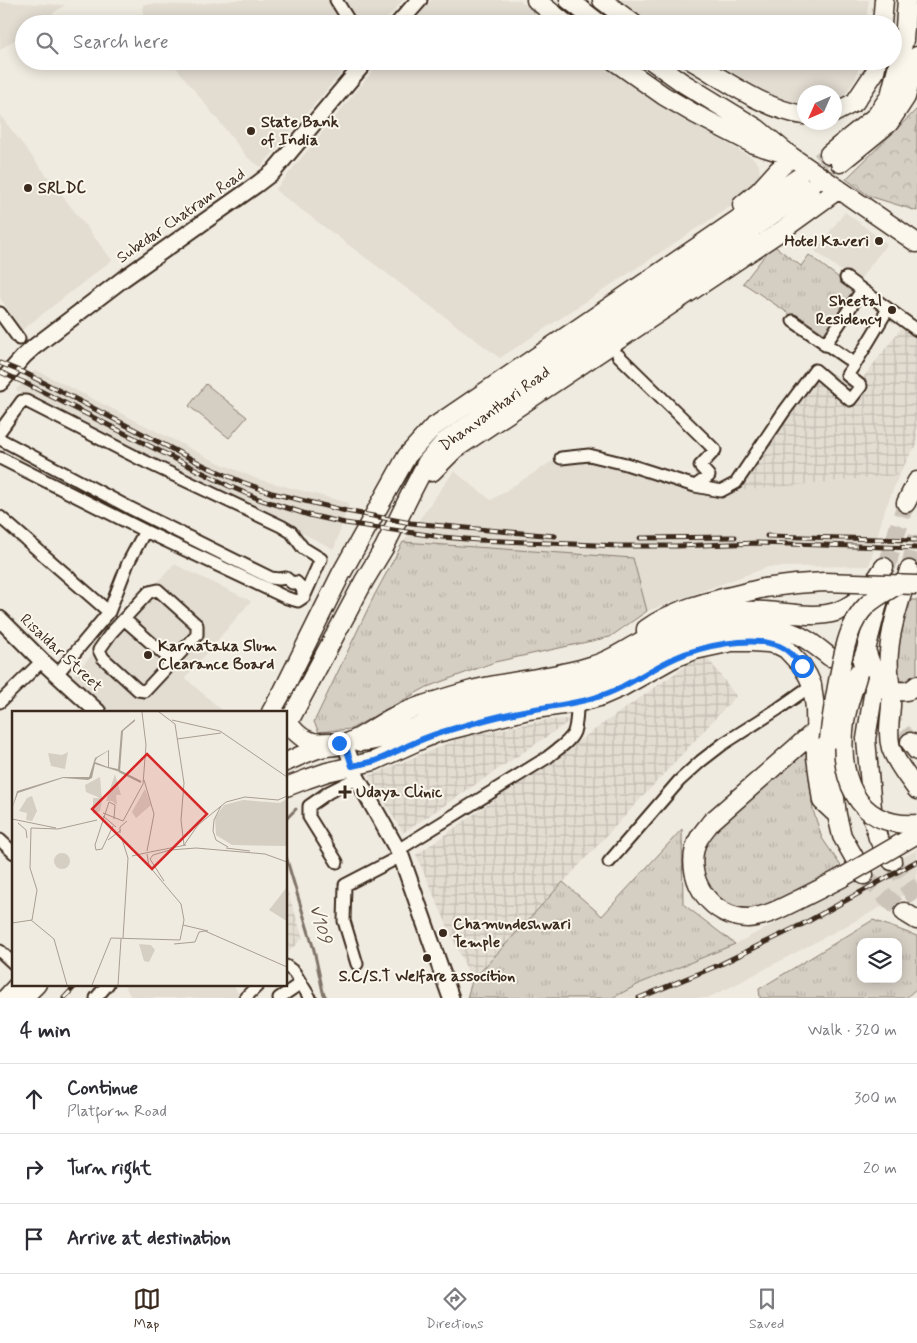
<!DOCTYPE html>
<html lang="en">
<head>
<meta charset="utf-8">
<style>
  :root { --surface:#fff; --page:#f2f2f3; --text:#2b2b33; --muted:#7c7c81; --line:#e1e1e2; --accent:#3b2a1e }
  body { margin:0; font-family:Mynerve,sans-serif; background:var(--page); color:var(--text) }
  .controls { position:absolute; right:15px; bottom:15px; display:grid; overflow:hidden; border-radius:10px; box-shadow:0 2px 12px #0003 }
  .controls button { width:45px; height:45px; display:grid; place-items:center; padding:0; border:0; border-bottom:1px solid var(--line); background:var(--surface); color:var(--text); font:25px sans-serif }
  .compass { position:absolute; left:797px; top:85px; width:45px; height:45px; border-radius:50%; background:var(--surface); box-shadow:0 2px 12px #0003; rotate:225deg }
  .stop { position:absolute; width:15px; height:15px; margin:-11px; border:4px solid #1a73e8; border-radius:50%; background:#fff }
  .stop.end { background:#1a73e8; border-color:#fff; box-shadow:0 1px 5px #0008 }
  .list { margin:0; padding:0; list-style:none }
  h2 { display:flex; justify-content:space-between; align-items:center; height:65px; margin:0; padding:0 20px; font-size:21px }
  h2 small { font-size:16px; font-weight:400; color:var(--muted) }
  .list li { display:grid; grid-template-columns:32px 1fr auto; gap:15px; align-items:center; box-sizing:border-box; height:70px; padding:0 20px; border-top:1px solid var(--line) }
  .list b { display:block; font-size:19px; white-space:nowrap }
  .list p { margin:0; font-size:16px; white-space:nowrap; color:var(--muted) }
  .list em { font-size:16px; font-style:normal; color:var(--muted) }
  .icon { flex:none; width:28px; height:28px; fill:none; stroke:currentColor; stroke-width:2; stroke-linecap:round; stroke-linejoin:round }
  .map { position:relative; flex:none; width:917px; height:998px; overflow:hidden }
  .search { position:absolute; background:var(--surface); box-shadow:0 2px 12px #0003; left:15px; right:15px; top:15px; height:55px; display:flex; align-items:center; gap:12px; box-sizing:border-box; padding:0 18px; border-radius:28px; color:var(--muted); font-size:19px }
  .sheet { height:275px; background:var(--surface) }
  nav { display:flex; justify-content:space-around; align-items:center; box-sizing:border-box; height:70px; border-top:1px solid var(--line); background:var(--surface); font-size:14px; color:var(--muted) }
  nav a { display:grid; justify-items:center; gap:2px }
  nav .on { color:var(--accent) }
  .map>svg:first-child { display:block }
</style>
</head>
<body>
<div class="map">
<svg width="917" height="998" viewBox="0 0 917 998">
  <defs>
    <pattern id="industrial-grid" width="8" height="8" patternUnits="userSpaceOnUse" patternTransform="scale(1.25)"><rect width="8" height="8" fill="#e2dcd1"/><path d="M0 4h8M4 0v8" fill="none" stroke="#c3bdb3"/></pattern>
    <pattern id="grass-tufts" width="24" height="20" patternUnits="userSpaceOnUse" patternTransform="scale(1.25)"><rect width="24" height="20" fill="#d5cec3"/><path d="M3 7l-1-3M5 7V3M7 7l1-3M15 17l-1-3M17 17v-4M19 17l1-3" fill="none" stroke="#b8b1a7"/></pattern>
    <pattern id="park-crowns" width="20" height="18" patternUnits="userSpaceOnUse" patternTransform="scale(1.25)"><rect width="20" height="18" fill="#d5cec3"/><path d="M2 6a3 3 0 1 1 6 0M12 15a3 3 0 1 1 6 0" fill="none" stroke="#b8b1a7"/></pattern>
  </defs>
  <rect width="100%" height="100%" fill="#f0ebe0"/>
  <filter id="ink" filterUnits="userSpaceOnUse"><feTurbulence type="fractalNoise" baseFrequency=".02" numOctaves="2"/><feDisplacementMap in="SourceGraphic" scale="10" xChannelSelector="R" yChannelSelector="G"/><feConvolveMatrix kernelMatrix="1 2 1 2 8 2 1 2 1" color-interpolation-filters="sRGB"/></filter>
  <g filter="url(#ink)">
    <path fill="#e2dcd1" d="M236 0H403L383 24H144L143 4 189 5Z
      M431 0H519L551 24H412Z
      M618 0H869L865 24H654Z
      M0 2 65 5 38 24H24V33L0 50Z
      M171 61H351L261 167 248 158Z
      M381 61H601L653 100 754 159 759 165 760 175 756 185 740 200 500 358 275 190Z
      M715 61H860L856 78 839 104 835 105 834 92H804V108L775 98Z
      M0 115 112 260 22 330 0 298Z
      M845 212 887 244 857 283 815 251Z
      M36 370 213 460 257 479 349 503 334 549 16 390 33 372Z
      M559 457 660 474 729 491 899 475 884 512 869 566 768 567 647 611 610 637 495 662 427 687 351 729 319 732 314 722 374 596 403 542 454 471 491 500Z
      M174 564 251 601 185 678 224 712H105L69 680Z
      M917 850V888L733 986 707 998H612L641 983 735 944Z
      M124 984H233L241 998H131Z"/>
    <path fill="url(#industrial-grid)" d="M909 318 917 323V446L911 453 899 475 738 491 821 367 856 387Z
      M704 653 736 696 472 981 416 855Z
      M573 719 403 833 369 776 463 737 546 720Z
      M286 887 303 938 286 954Z"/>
    <path fill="url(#grass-tufts)" stroke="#887c70" fill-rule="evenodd" d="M773 245 801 266 809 255 855 290 824 337 743 283Z
      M403 542 633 558 647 611 610 637 495 662 427 687 351 729 319 732 314 722 374 596Z
      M911 600H917V673L911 681 906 683 899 679C896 651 900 626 911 600Z
      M806 749 813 810 822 838 843 869 767 908 741 910 725 904 707 886 700 861 706 836Z
      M682 829 683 904 735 944 641 983 612 998H467L472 981 563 882 602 916Z
      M873 920 917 936V988L906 998H760L759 989ZM861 942H898V979H861Z"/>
    <path fill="url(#park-crowns)" stroke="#887c70" d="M917 109V211L869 196 846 179Z"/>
    <path fill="#d5cec3" stroke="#887c70" d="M206 384 247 417 229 438 189 406Z"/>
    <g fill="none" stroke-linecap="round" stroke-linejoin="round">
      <path stroke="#7f7367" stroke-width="3" d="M286 819 296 809
        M286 857 314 950 323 992 326 998"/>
      <path stroke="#ccc4b9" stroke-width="18" stroke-dasharray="18 9" stroke-linecap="butt" d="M798 178 829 154
        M887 568 891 551 906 503
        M909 570 917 536
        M846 673 878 704 910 742
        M892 861 917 900
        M864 875 887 898 904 912"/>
      <defs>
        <path id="street" d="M336 0 351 24
          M846 278 917 330
          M0 313 19 339
          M793 321 855 364
          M825 345 862 290
          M618 355 715 450 700 466 709 476 695 486
          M0 431 22 401H26L142 460 281 526 291 532 303 548 321 559 304 597 298 601 287 598 145 531 0 458
          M0 439 130 508 271 578 279 579 286 578 292 583 296 582 302 588 304 597
          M561 458 589 455 626 464 695 486 721 491 736 483 783 413 815 370 850 400 861 386 847 375 855 364 888 309
          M0 517 109 612
          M158 590 197 625V635L145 691 138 690 103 658 99 650 111 633 149 592Z
          M124 619 173 662
          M57 674 109 612 128 563 145 531
          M0 702 42 661
          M0 840 14 853
          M398 850 548 757C556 750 570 742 574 732 577 723 577 712 577 703
          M337 862 309 817V806L329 792 357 778
          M609 862 679 781 701 761 723 744 778 709 812 685
          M0 951 14 964
          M357 964 344 921 345 885 401 856
          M286 966 294 972 310 998
          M96 998 108 984
          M245 998 259 984
          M279 998 301 983"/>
        <path id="secondary" d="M398 24 419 0
          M0 383 24 356 34 347 123 279 256 185 273 172 366 61
          M0 619 42 661 98 712
          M345 744 357 778 401 856 451 998"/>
        <path id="primary" d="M536 0 566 24
          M569 0 600 24
          M602 0 634 24
          M882 24 884 0
          M614 61 664 96 695 114 753 144 782 153
          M652 61 683 83 758 129 792 157 917 243
          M692 61C725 80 766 110 804 115
          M834 113 855 102 875 72 877 61
          M829 154 876 116 890 96 904 40 907 0
          M840 163 889 123 906 97 917 56
          M742 205 758 192 778 170 792 157
          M432 472 455 449 781 231 839 189
          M906 503 917 481
          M909 570C902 596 891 624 889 652 887 670 892 688 891 706 890 720 887 734 891 748 896 763 908 777 917 790
          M646 632V629C679 605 725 598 764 588
          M866 650 872 667 874 689 866 739 873 820 878 838 892 861
          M862 661 866 650 882 587
          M889 690C901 691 908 694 917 685
          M271 712 283 691 341 574 407 456 432 428 798 178
          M286 718C291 729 301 739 313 742 319 743 324 742 330 742
          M286 727 364 581 384 548 412 491 427 462 444 442 811 188
          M815 731 711 822C705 830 697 838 695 848 686 882 713 918 748 918 767 917 785 906 802 898 816 891 830 884 843 877
          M829 740 830 756 837 815 842 836 864 875
          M360 742C367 741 373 741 379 739 408 733 436 717 465 709 508 696 552 693 595 680 619 672 640 656 663 646 696 631 753 617 788 631 804 636 817 647 830 657
          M910 742 917 751
          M286 762C298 757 309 751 321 748 330 746 339 747 347 743 364 737 377 725 393 717 416 706 447 697 472 690 512 680 554 678 594 665 612 660 627 648 644 640 671 626 700 616 730 612 798 603 838 644 884 567
          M286 787 307 779 327 772 374 761 418 741 437 733 457 728 528 710 577 703 599 697 622 687 674 658 695 650 732 642H752L767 643 778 645 786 649 802 666 808 676 812 685 815 708 816 757 822 801 837 815
          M904 912 917 920
          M6 998 19 984
          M23 998 37 984"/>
      </defs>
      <use href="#street" stroke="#3b2a1e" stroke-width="15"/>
      <use href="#secondary" stroke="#3b2a1e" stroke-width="19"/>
      <use href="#primary" stroke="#3b2a1e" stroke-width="21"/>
      <use href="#street" stroke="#fbf7ec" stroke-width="11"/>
      <use href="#secondary" stroke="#fbf7ec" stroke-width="15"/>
      <use href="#primary" stroke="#fbf7ec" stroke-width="18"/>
      <defs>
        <path id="rail" d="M0 363 27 374 205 466 242 482 272 493 346 511 411 523 555 536
          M0 372 23 382 229 486 259 499 309 515 345 523 442 537 478 540 619 546H676L758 543 917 548
          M767 536 917 540
          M640 538 735 537
          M64 998 77 984
          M639 998 719 965 805 923 917 861"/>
      </defs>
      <use href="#rail" stroke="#3b2a1e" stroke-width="5"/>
      <use href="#rail" stroke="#fbf7ec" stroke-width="3" stroke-dasharray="9" stroke-linecap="butt"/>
      <defs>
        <path id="primary-bridge" d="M764 588 796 584 824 582 917 585
          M858 673C854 689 847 705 845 722 838 775 854 828 917 824
          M829 740C831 718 835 697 839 676 844 651 848 624 867 605 877 596 888 591 899 584
          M843 877 917 834"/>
      </defs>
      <use href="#primary-bridge" stroke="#3b2a1e" stroke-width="21" stroke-linecap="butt"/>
      <use href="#primary-bridge" stroke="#fbf7ec" stroke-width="18"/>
    </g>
  </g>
  <g fill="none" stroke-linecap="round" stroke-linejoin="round" filter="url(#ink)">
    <path stroke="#1a73e8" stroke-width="6" d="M339 743 345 744 352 766C360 764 367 763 375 761 389 756 402 748 416 742 429 736 442 732 456 728 480 721 505 714 530 710 552 706 575 704 597 697 625 689 648 670 675 658 701 646 752 635 779 646 789 650 795 658 802 666"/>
  </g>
  <g fill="#3b2a1e" stroke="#fbf7ec" stroke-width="2">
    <circle cx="251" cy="131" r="5"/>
    <circle cx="28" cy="188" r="5"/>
    <circle cx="879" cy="241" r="5"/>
    <circle cx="892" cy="310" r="5"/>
    <circle cx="148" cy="655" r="5"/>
    <path d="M342.5 784.5h5v5h5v5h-5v5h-5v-5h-5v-5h5z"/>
    <circle cx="443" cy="933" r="5"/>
    <circle cx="427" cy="958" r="5"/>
  </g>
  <g text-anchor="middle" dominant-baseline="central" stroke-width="4" stroke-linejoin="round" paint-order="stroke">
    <g font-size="16" font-weight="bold" fill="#3b2a1e" stroke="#fbf7ec" text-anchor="start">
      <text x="261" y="122">State Bank<tspan x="261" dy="18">of India</tspan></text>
      <text x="38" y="188">SRLDC</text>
      <text x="869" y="241" text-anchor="end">Hotel Kaveri</text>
      <text x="882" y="301" text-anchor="end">Sheetal<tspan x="882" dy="18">Residency</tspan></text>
      <text x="158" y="646">Karnataka Slum<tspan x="158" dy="18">Clearance Board</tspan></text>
      <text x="356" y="792">Udaya Clinic</text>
      <text x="453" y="924">Chamundeshwari<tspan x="453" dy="18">Temple</tspan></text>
      <text x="427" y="976" text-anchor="middle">S.C/S.T Welfare assocition</text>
    </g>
    <g font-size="16" fill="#3b2a1e" stroke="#fbf7ec">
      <text transform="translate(181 216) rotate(-35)">Subedar Chatram Road</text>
      <text transform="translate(495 409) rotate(-36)">Dhanvanthari Road</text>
      <text transform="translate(61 653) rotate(43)">Risaldar Street</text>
    </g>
    <g font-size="18" font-style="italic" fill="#635448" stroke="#fbf7ec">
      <text transform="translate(320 924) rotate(74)">V109</text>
    </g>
  </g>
  <g transform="translate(12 711)">
    <rect width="275" height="275" fill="#f0ebe0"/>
    <path d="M103 63 109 84H104L105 94 100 90H94ZM88 66 90 89 88 100 81 103V87H88L74 81 73 74ZM133 78 139 94 124 107 120 101Z" fill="#d5cec3"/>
    <path d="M20 85 25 100 20 110 14 109 15 102 7 100 15 87Z" fill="#d5cec3"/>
    <path d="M56 41 53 58 39 55 36 42 50 44Z" fill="#d5cec3"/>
    <path d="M42 150a8 8 0 1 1 16 0a8 8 0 1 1-16 0ZM275 176V209H273L257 199ZM127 233 139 234 143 239 137 251 132 250Z" fill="#d5cec3"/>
    <path d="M275 88V135L220 134 204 124 203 107 212 94 231 89 268 92Z" fill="#d5cec3"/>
    <path d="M123 8V10L111 20 108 61 83 53 80 67 76 69 51 67 6 82 0 98 5 80 51 66H77L83 47 97 39V56L106 58 109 20ZM96 40V56L83 51 85 47Z" fill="#aca397" fill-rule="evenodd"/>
    <path fill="none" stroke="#aca397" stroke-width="2.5" d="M107 60 129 71"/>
    <path fill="none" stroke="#a89e92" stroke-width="1" d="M147 1 163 13 172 72 169 109 172 134M160 9 208 20 275 66M165 28 209 22M132 69 142 103 135 140M209 95 202 109 201 120 204 129 216 136M91 102 111 110 131 73 134 34 130 1M91 105 104 116M0 108 44 117M6 112 14 119 15 127M101 115 90 138 84 139 83 134 97 91 103 94 102 108M108 122V116L115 110M110 128 116 147 111 227M96 129 109 119M172 134 186 114 214 91 233 86 266 89 275 85M214 137 238 140M138 141 174 134M120 145 138 141M152 170 138 148 141 144 158 139 184 137 253 143 275 151M19 209 42 228 55 274M0 212 20 209 25 179 18 157 19 117 46 118 85 109M171 214 196 220M162 233 183 231 187 221 193 220 275 256M80 274 99 227 168 229 172 209 169 193 137 155 135 143M106 274 109 228"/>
    <path fill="#d62828" fill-opacity="0.15" stroke="#d62828" stroke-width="2.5" d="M135 43 195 103 140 158 80 98Z"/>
    <rect width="275" height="275" fill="none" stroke="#3b2a1e" stroke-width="2.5"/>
  </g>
</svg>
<div class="controls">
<button><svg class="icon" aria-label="layers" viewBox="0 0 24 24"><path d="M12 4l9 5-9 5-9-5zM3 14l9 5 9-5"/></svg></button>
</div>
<svg class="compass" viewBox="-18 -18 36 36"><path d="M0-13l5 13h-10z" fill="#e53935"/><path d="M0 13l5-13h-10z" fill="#7c7c81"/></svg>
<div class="stop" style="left:802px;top:666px"></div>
<div class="stop end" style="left:339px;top:743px"></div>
<div class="search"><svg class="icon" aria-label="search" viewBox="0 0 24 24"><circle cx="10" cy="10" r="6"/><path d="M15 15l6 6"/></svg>Search here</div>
</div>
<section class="sheet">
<h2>4 min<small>Walk · 320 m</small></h2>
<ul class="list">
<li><svg class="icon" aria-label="ahead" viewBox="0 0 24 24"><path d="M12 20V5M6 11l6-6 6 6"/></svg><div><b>Continue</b><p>Platform Road</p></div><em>300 m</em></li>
<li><svg class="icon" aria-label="right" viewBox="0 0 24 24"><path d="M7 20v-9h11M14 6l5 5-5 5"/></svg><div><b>Turn right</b></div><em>20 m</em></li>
<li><svg class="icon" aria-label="arrive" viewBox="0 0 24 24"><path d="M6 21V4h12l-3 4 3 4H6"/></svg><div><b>Arrive at destination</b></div></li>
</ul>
</section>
<nav>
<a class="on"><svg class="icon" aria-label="map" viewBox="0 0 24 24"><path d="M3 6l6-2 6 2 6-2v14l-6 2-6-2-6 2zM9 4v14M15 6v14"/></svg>Map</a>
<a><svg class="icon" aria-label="directions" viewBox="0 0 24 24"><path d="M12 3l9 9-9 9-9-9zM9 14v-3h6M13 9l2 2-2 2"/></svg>Directions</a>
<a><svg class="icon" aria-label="saved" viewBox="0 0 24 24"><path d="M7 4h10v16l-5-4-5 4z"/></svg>Saved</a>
</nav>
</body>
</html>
